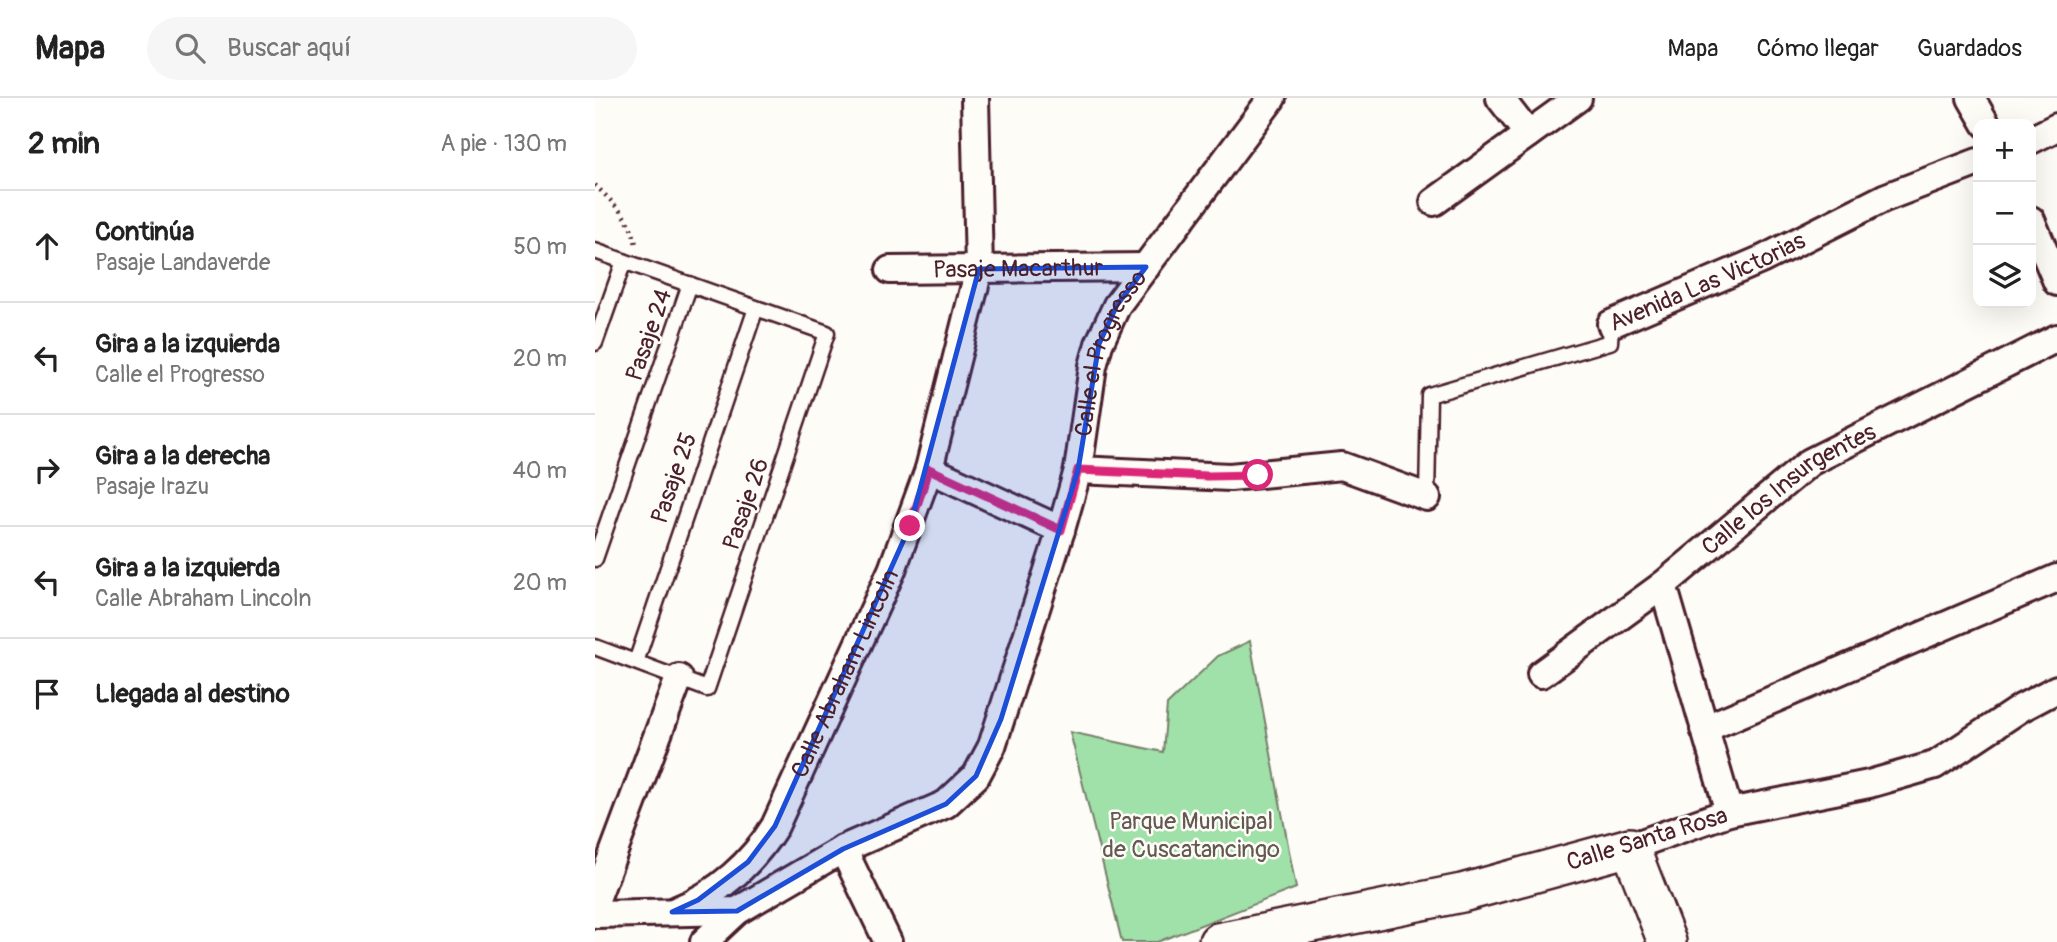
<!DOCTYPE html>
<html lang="es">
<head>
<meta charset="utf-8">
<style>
  :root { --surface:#fff; --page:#f6f6f6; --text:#222; --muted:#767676; --line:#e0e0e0 }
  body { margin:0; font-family:Pangolin,sans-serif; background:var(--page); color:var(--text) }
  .controls { position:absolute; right:21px; top:21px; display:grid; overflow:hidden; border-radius:14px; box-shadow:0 7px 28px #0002 }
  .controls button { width:63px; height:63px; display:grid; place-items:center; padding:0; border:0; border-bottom:2px solid var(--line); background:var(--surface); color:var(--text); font:35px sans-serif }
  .stop { position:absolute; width:21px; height:21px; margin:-16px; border:5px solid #db2777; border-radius:50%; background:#fff }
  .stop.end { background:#db2777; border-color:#fff; box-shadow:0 2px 7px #0008 }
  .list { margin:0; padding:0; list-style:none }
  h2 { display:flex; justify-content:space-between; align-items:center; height:91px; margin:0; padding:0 28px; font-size:30px }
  h2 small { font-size:23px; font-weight:400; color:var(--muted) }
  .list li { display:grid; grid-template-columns:46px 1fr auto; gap:21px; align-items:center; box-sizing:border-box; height:112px; padding:0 28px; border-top:2px solid var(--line) }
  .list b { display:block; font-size:26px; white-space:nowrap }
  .list p { margin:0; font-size:23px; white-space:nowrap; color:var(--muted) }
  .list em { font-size:23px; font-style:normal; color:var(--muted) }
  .icon { flex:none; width:38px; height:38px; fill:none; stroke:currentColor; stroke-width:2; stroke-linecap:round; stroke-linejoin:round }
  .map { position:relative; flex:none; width:1462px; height:844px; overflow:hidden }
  header { display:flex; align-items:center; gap:42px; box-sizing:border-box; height:98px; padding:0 35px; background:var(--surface); border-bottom:2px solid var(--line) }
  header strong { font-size:33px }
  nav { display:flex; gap:38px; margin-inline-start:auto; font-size:24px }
  .search { width:490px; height:63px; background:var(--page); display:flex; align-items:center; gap:18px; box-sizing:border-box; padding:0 24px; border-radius:38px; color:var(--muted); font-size:26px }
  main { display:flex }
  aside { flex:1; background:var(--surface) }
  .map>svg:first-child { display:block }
</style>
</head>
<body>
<header>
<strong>Mapa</strong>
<div class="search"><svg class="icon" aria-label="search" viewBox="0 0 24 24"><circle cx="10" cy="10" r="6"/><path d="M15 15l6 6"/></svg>Buscar aquí</div>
<nav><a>Mapa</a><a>Cómo llegar</a><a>Guardados</a></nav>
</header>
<main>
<aside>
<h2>2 min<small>A pie · 130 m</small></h2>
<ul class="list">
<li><svg class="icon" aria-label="ahead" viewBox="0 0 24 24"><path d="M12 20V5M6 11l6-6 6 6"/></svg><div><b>Continúa</b><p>Pasaje Landaverde</p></div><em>50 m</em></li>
<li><svg class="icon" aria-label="left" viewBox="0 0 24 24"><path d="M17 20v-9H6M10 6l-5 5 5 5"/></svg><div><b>Gira a la izquierda</b><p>Calle el Progresso</p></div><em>20 m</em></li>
<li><svg class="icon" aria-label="right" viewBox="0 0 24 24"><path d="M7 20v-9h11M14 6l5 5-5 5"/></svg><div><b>Gira a la derecha</b><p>Pasaje Irazu</p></div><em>40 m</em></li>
<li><svg class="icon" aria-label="left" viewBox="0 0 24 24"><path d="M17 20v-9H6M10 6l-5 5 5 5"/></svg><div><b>Gira a la izquierda</b><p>Calle Abraham Lincoln</p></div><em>20 m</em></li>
<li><svg class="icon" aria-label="arrive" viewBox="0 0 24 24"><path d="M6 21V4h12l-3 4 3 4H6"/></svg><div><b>Llegada al destino</b></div></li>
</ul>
</aside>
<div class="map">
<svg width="1462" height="844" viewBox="0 0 1462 844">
  <rect width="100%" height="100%" fill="#fdfcf7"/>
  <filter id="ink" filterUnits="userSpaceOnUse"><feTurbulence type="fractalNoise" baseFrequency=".0143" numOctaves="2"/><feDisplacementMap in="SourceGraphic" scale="14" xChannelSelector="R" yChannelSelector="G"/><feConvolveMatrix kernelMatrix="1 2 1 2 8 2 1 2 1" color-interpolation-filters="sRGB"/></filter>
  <g filter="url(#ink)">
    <path fill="#a0e0a9" stroke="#75806a" stroke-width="2" d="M655 543 701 790 562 844H527L475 634 568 654 572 607 623 558Z"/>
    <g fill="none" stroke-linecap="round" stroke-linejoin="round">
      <defs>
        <path id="lane" d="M0 153 232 235 112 591 0 549
          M0 245 29 163
          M832 399 834 297 1015 244 1016 226
          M0 461 95 186
          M41 564 161 210"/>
        <g id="street">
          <path d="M905 0 933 36"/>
          <path d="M1376 0 1391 26"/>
          <path d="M1436 42 1462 29"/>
          <path d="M839 104 983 0"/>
          <path d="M1436 122 1462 184"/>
          <path id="s1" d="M295 172 551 169"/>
          <path id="s2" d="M1016 226 1168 161 1289 100 1383 64"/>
          <path d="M334 371 466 432"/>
          <path d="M483 372 635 379 747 368 832 399"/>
          <path d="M1068 487 1134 714"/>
          <path id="s3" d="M946 576 1068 487 1215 364 1462 240"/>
          <path d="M1109 631 1462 480"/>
          <path d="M1035 749 1134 714 1274 686 1340 667 1426 610 1462 591"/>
          <path d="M248 751 293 844"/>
          <path d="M0 804 84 580"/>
          <path id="s4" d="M82 812C123 796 157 765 180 728L297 472 334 371 384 171 380 0"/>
          <path id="s5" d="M0 816 142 813 248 751 351 706 381 678 397 648 466 432 483 372 498 268 504 246 522 207 677 0"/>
          <path d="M109 844 142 813"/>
        </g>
        <path id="secondary" d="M623 844 867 795 1035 749 1072 844"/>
      </defs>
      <use href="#lane" stroke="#4a1f2b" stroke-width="19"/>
      <use href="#street" stroke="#4a1f2b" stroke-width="32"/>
      <use href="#secondary" stroke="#4a1f2b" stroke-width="42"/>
      <path stroke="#4a1f2b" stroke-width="4.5" stroke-dasharray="2 5" stroke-linecap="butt" d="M0 87C18 105 38 122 41 148"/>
      <use href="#lane" stroke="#fdfcf7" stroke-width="14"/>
      <use href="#street" stroke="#fdfcf7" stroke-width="26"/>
      <use href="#secondary" stroke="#fdfcf7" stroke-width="37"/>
    </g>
  </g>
  <g fill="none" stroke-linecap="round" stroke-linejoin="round" filter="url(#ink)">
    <path stroke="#db2777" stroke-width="9" d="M315 428 334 371 466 432 483 372 612 378 663 377"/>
  </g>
  <path fill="#1d4ed8" fill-opacity="0.2" stroke="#1d4ed8" stroke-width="5" stroke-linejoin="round" d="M551 169 522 207 504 246 483 372 406 621 381 678 351 706 248 751 142 813 77 814 103 802 153 764 180 728 315 428 384 171Z"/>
  <g text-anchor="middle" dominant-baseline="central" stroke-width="5" stroke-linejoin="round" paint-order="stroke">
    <g font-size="24" fill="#4a1f2b" stroke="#fdfcf7">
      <text stroke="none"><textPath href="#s1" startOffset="128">Pasaje Macarthur</textPath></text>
      <text stroke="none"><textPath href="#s2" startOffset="105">Avenida Las Victorias</textPath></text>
      <text transform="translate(54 237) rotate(-71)">Pasaje 24</text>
      <text stroke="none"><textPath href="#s5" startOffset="864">Calle el Progresso</textPath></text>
      <text transform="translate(79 380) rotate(-71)">Pasaje 25</text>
      <text stroke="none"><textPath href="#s3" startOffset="310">Calle los Insurgentes</textPath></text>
      <text transform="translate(151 406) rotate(-71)">Pasaje 26</text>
      <text stroke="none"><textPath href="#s4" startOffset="299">Calle Abraham Lincoln</textPath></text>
      <text transform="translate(1052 741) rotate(-17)">Calle Santa Rosa</text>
    </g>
    <g font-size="24" fill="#645951" stroke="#fdfcf7">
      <text x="596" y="723">Parque Municipal<tspan x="596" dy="28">de Cuscatancingo</tspan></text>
    </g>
  </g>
</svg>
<div class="controls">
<button>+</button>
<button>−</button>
<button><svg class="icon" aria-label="layers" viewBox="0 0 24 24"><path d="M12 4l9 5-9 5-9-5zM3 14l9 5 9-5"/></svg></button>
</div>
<div class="stop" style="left:663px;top:377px"></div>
<div class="stop end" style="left:315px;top:428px"></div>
</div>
</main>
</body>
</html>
